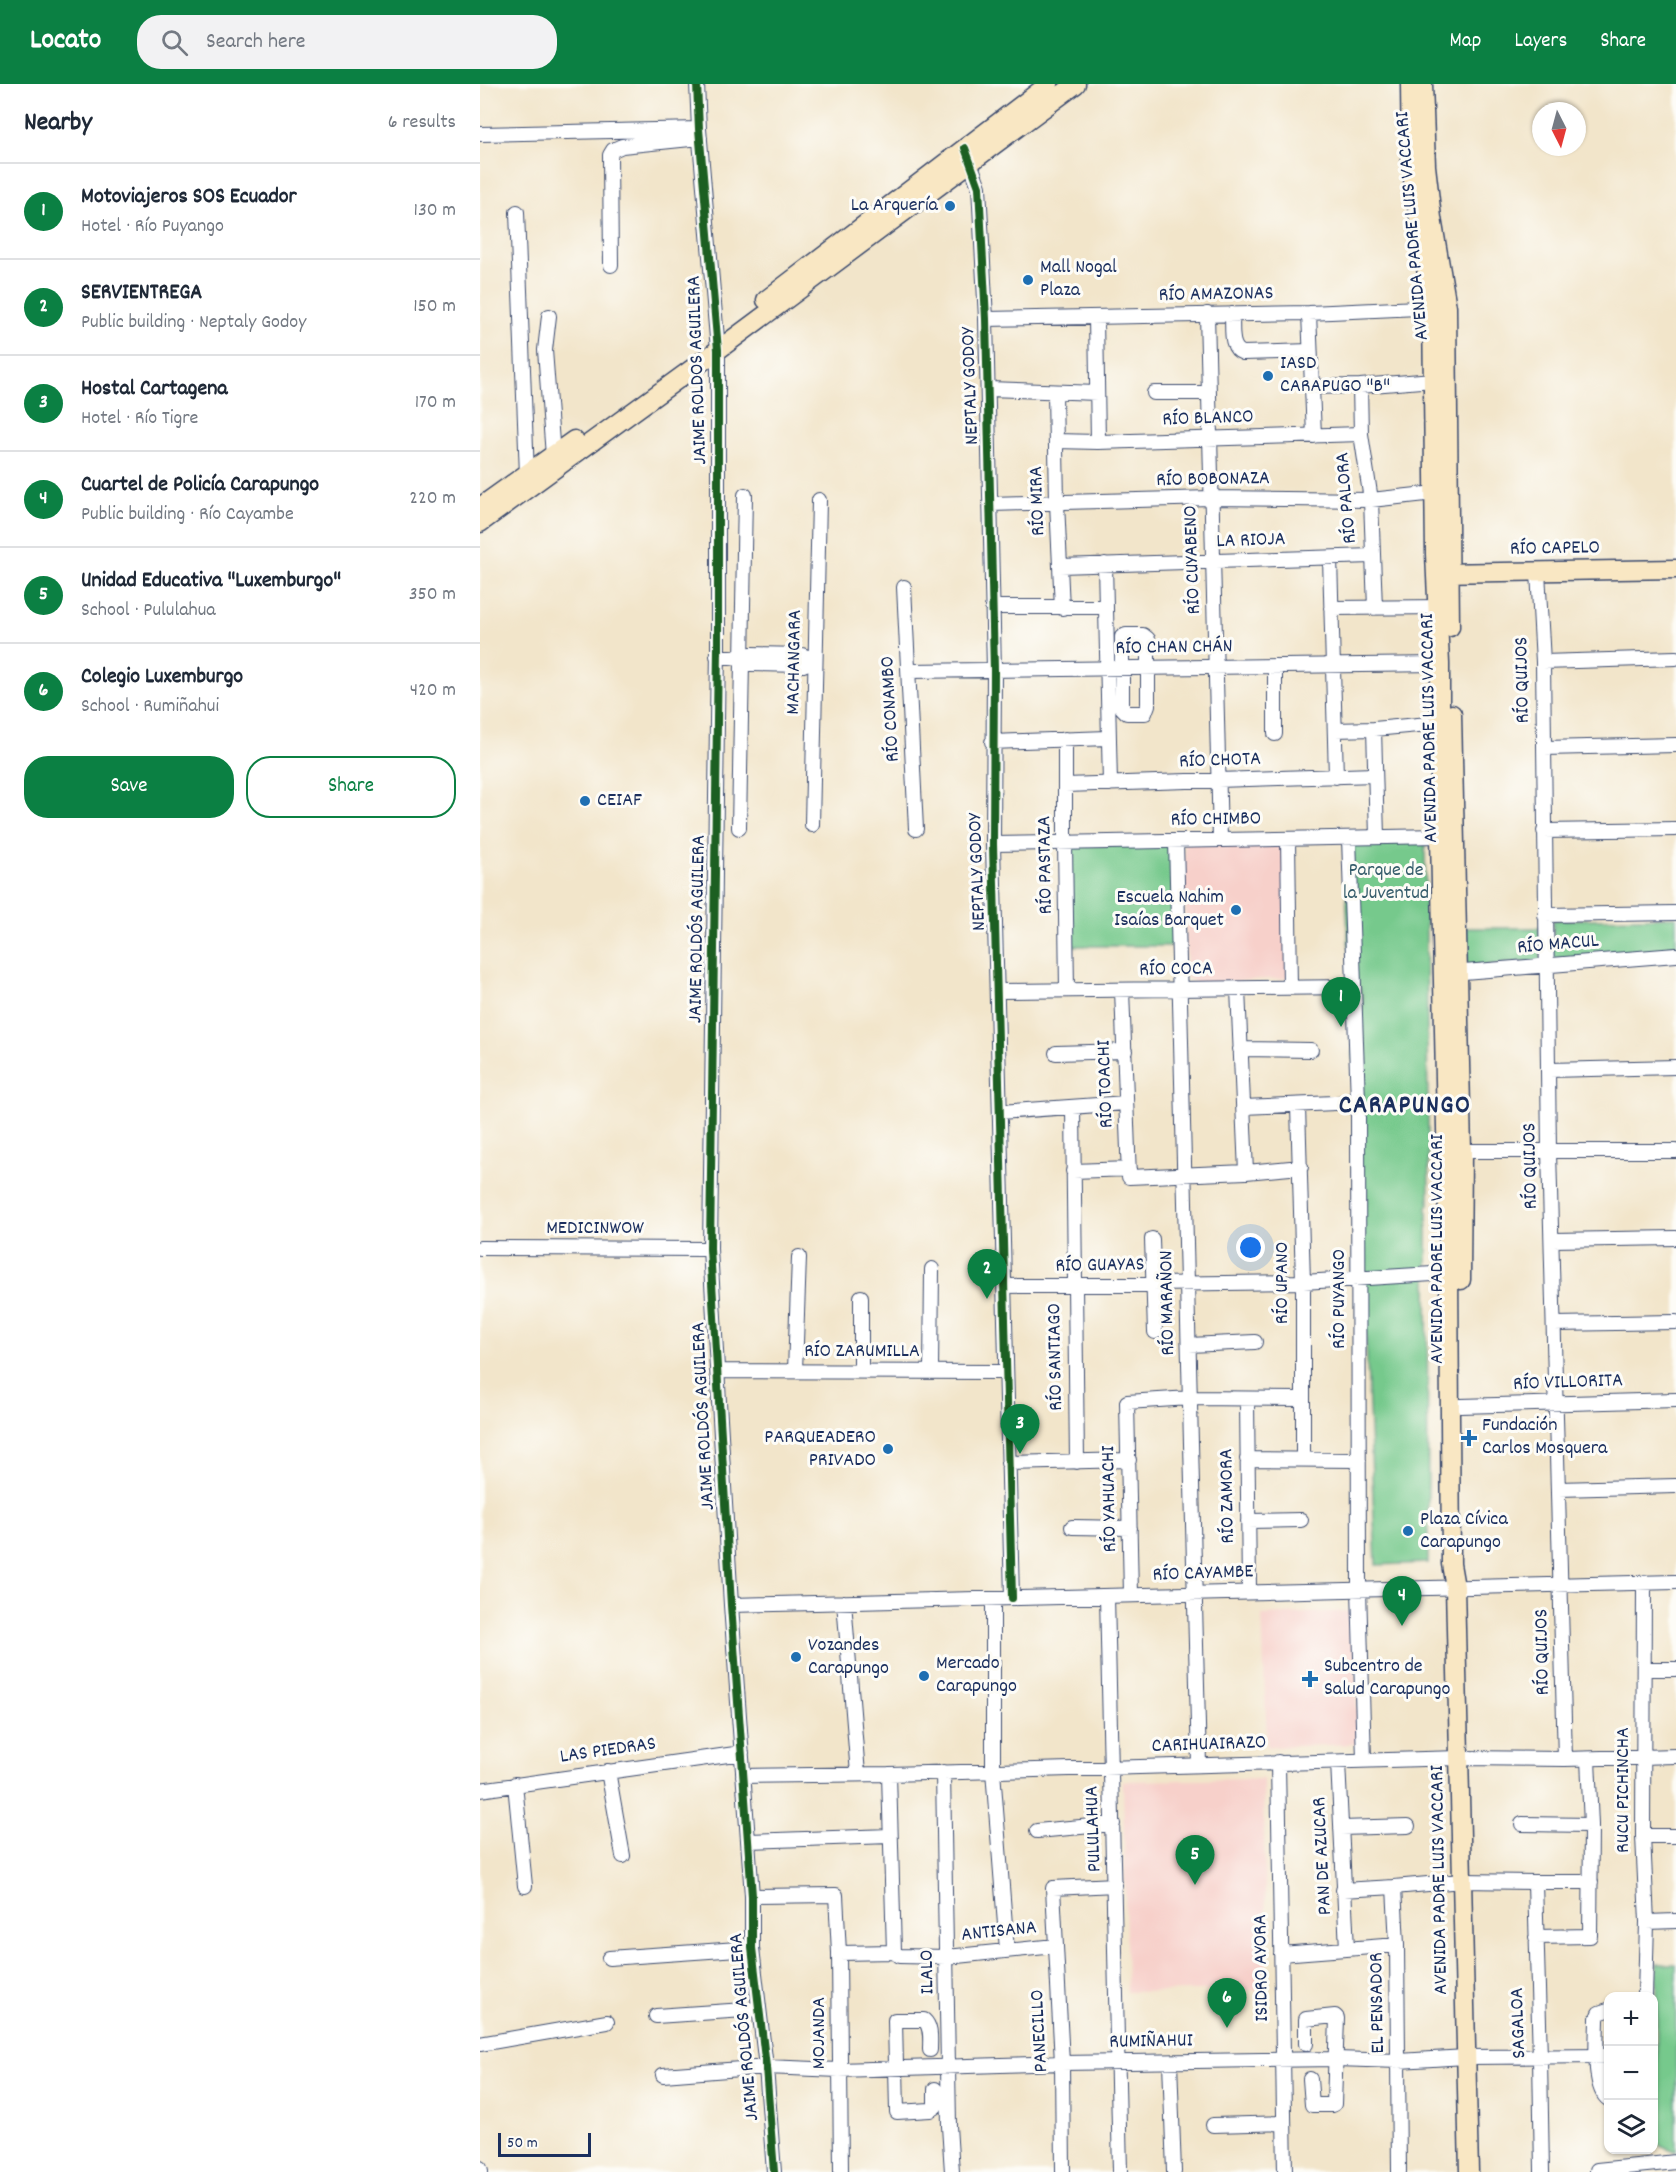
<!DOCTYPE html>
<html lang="en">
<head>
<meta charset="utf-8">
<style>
  :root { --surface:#fff; --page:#f2f2f3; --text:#1f2937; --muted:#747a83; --line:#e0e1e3; --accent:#0b8043 }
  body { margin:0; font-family:Dekko,sans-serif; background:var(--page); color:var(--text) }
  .controls { position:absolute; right:18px; bottom:18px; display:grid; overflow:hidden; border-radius:12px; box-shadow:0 2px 4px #0004 }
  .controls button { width:54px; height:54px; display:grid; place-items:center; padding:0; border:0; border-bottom:2px solid var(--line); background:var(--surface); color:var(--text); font:30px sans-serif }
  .compass { position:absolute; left:1052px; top:18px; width:54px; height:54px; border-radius:50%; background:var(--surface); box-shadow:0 2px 4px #0004; rotate:174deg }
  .scale { position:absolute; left:18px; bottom:15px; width:93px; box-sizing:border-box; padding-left:6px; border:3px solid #1b2f5e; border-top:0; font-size:16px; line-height:21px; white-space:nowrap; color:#1b2f5e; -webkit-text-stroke:4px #fdfcf7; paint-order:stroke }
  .you { position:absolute; left:771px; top:1164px; width:21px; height:21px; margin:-15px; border:4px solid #fff; border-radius:50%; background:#1a73e8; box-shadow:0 0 0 9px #1a73e833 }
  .badge { display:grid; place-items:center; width:39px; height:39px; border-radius:50%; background:var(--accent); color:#fff; font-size:20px; font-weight:700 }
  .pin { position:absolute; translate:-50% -50px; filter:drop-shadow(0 2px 3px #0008) }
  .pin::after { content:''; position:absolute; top:32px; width:21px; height:18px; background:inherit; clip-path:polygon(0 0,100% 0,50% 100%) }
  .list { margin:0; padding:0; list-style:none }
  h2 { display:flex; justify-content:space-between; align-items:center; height:78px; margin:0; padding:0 24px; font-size:26px }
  h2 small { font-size:20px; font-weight:400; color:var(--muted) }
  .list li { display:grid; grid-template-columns:39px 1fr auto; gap:18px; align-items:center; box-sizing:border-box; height:96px; padding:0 24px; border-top:2px solid var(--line) }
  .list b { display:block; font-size:22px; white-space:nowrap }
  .list p { margin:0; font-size:20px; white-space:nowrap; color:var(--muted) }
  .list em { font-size:20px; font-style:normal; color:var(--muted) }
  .actions { display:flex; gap:12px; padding:18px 24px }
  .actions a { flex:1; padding:14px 0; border:2px solid var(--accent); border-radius:24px; text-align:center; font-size:21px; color:var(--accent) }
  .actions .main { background:var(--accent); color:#fff }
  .icon { flex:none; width:33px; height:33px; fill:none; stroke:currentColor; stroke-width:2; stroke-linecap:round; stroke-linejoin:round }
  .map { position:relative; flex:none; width:1196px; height:2088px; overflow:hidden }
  header { display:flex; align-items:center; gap:36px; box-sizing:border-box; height:84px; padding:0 30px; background:var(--accent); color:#fff }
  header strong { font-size:28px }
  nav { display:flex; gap:33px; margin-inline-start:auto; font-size:21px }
  .search { width:420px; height:54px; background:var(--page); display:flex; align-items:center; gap:15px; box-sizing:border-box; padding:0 21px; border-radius:24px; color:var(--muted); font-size:22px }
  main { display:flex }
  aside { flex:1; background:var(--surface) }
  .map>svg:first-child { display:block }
</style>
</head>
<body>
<header>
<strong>Locato</strong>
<div class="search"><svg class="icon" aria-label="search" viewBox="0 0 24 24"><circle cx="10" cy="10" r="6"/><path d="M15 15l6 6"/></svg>Search here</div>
<nav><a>Map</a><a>Layers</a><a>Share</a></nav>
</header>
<main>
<aside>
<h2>Nearby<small>6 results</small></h2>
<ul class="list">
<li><span class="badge">1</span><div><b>Motoviajeros SOS Ecuador</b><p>Hotel · Río Puyango</p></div><em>130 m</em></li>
<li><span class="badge">2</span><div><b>SERVIENTREGA</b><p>Public building · Neptaly Godoy</p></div><em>150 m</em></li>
<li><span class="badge">3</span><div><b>Hostal Cartagena</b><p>Hotel · Río Tigre</p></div><em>170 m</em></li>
<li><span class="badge">4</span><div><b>Cuartel de Policía Carapungo</b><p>Public building · Río Cayambe</p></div><em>220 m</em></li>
<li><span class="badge">5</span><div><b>Unidad Educativa &quot;Luxemburgo&quot;</b><p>School · Pululahua</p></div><em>350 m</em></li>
<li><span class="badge">6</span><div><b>Colegio Luxemburgo</b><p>School · Rumiñahui</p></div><em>420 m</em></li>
</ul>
<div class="actions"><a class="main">Save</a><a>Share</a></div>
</aside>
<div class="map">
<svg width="1196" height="2088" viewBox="0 0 1196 2088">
  <rect width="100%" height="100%" fill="#fdfcf7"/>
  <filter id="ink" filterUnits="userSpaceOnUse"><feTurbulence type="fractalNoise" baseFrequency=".0167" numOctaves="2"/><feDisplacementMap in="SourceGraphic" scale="12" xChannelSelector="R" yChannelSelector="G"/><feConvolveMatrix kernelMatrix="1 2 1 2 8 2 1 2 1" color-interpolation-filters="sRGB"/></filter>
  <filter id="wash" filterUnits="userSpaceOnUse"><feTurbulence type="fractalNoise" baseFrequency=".008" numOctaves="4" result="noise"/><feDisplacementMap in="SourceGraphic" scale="24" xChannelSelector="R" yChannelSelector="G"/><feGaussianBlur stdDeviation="1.35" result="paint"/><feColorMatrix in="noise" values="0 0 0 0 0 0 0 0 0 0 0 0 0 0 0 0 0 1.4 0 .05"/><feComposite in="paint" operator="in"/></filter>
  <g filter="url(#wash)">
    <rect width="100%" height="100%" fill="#f2e5ca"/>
    <path fill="#f7d0ca" d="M806 757 808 894 716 899 707 893 704 759Z
      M874 1527 878 1660 787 1663 782 1531Z
      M783 1695 787 1906 647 1908 643 1697Z"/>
    <path fill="#76c98c" stroke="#487c75" stroke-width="1.5" d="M945 757 949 1121 947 1122 948 1479 896 1481 864 759Z
      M691 759 697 862H588L586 762Z
      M1196 833V865L1073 876V836Z
      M982 844H1059L1061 877 983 883Z
      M1177 1880H1196V2068L1176 2059Z"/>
  </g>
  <g filter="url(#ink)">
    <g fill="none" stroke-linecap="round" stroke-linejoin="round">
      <defs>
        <path id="street" d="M217 0 219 45 238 266V563L230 1165 251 1521 272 1812V1864L286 1983 294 2088
          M0 50 219 45
          M487 70 499 103 506 235 514 586 513 760 532 1514
          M37 128 47 391
          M131 181 130 71 133 66 142 62 220 54
          M829 229 834 352
          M727 230 740 756
          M752 230C753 243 749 265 763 269L830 267
          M69 232 65 266 73 372
          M616 233 618 358
          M506 235 829 229 960 223
          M880 302 881 350 891 416 895 524
          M831 303 880 302 953 296
          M508 305 617 309
          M575 308 577 419 582 524
          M674 309H728
          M576 357 618 358 881 350
          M511 420 731 414 891 416 955 409
          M850 474 856 693
          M625 480 630 700
          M580 482 892 472
          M1058 488 1063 578 1069 1067 1085 1675
          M424 503 436 745
          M512 523H626
          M851 524 966 523
          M646 551H663L668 555V621L665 629H647L642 624V553Z
          M237 572 263 574 271 570 322 571 335 576
          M263 574 271 580 323 581 335 576
          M1063 578 1196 574
          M429 587 960 580
          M894 645 897 753
          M855 646 894 645 960 639
          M795 650V582
          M585 655V758L587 906
          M512 658 628 654
          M1064 664 1196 661
          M585 701 895 691
          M332 741 339 416
          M259 744 265 411
          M1064 747 1196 745
          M869 754 878 1018 879 1505 884 1676
          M808 755 810 904
          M696 757 719 1681
          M513 760 960 752
          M1065 831 1196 829
          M971 889 1196 871
          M758 905 766 1088
          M642 906 649 1093 766 1088 821 1083
          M518 907 874 903
          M760 965 831 966
          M576 969 645 967
          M1069 986 1196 983
          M818 1022 823 1198V1375
          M593 1023 597 1378
          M763 1023 878 1018
          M520 1028 646 1019
          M973 1067H1196
          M593 1087 649 1085
          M672 1155 675 1248
          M1072 1156 1196 1154
          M0 1164 230 1165
          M524 1202 823 1198 969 1189
          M1074 1240 1196 1238
          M709 1261 775 1258
          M238 1287 526 1288
          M315 1287 319 1173
          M381 1287V1213
          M451 1288 452 1185
          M767 1315 769 1508
          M980 1322 1196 1316
          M767 1375 879 1376
          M528 1379 649 1376
          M1078 1405 1196 1402
          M768 1437 821 1436
          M592 1443 650 1444
          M1164 1499 1163 1752 1167 1838 1165 1912
          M651 1511 647 1318 710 1314 822 1315
          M627 1512 640 2088
          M513 1515V1687L527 1866
          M364 1518 378 1690
          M251 1521 1196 1498
          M1164 1585H1196
          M798 1678 805 2088
          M858 1678 867 1865
          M128 1687 143 1772
          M463 1688 469 2042 472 2088
          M409 1690 414 1868
          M263 1692 409 1690 980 1674 1085 1675 1196 1672
          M35 1700 45 1802
          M0 1706 262 1669
          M1042 1740 1111 1741
          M861 1744 928 1742
          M557 1747 633 1740
          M1163 1752H1196
          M268 1757 410 1752
          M1055 1798H1111
          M863 1806 914 1803
          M272 1812 356 1811 359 1869 361 2088
          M1167 1838 1196 1837
          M1056 1853 1110 1852 1111 1741 1108 1675
          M359 1869 414 1868 419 1872 467 1873 575 1862
          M801 1870 917 1861
          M129 1874 272 1864
          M1128 1926 1119 1929 1117 1934C1117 1953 1112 2004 1128 2015
          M176 1932 279 1925
          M0 1960 127 1938
          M826 1960V1935L855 1932 857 1934 854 2020 852 2021H832L830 1995
          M450 1966C450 1956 452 1943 444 1936H415L417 2028 450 2026 455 2023V2005
          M690 1978 694 2088
          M183 1991 286 1983 359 1986 582 1979 856 1975 919 1977 986 1973 1128 1972
          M733 2041 804 2039
          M0 2084 1 2088
          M583 2088 582 1979 573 1804 635 1801
          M919 2088 917 1861 914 1803 982 1797 1055 1798 1060 1974 1062 2088
          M1117 2088V2086L1196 2078"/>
        <path id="secondary" d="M930 0 931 82 952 224 955 470 960 580V752L969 1189 971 1480 975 1503 989 2088
          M943 0 946 82 952 134 967 223 970 543
          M286 216 569 0
          M0 423 94 356
          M0 439 238 266 596 0
          M958 489 1196 485
          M972 630 982 1067 981 1196"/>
      </defs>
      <use href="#street" stroke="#3b4a6e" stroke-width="16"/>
      <use href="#secondary" stroke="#3b4a6e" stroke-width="21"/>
      <use href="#street" stroke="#fff" stroke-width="14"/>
      <use href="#secondary" stroke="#f9e7c3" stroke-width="18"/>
      <defs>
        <path id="cycleway" d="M217 0 219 45 238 266V563L230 1165 251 1521 272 1812V1864L286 1983 294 2088
          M485 64 499 103 506 235 514 586 513 760 532 1514"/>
      </defs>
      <use href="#cycleway" stroke="#fdfcf7" stroke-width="11"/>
      <use href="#cycleway" stroke="#1b5e20" stroke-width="8"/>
    </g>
  </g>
  <g fill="#1f6fb2" stroke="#fdfcf7" stroke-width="2">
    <circle cx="470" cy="122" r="6"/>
    <circle cx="548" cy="196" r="6"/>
    <circle cx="788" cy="292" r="6"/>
    <circle cx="105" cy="717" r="6"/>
    <circle cx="756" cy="826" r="6"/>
    <path d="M986 1345h6v6h6v6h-6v6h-6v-6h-6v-6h6z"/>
    <circle cx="408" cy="1365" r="6"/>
    <circle cx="928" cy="1447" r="6"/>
    <circle cx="316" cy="1573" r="6"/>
    <circle cx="444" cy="1592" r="6"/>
    <path d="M827 1586h6v6h6v6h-6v6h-6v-6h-6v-6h6z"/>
  </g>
  <g text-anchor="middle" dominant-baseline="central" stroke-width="6" stroke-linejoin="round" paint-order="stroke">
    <g font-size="20" fill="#1b2f5e" stroke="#fdfcf7" text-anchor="start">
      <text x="458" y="122" text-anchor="end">La Arquería</text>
      <text x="560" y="184">Mall Nogal<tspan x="560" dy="23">Plaza</tspan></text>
      <text x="800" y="280">IASD<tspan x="800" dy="23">CARAPUGO "B"</tspan></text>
      <text x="117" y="717">CEIAF</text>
      <text x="744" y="814" text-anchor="end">Escuela Nahim<tspan x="744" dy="23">Isaías Barquet</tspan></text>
      <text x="1002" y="1342">Fundación<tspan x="1002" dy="23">Carlos Mosquera</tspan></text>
      <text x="396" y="1354" text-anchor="end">PARQUEADERO<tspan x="396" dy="23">PRIVADO</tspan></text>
      <text x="940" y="1436">Plaza Cívica<tspan x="940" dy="23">Carapungo</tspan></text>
      <text x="328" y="1562">Vozandes<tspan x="328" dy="23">Carapungo</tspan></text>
      <text x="456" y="1580">Mercado<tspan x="456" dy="23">Carapungo</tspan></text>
      <text x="844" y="1583">Subcentro de<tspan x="844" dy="23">Salud Carapungo</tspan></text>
    </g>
    <g font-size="20" fill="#1b2f5e" stroke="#fdfcf7">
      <text transform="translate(933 142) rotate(-95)">AVENIDA PADRE LUIS VACCARI</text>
      <text transform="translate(736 211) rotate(-1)">RÍO AMAZONAS</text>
      <text transform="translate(218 286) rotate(-92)">JAIME ROLDOS AGUILERA</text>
      <text transform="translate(491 302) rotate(-92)">NEPTALY GODOY</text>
      <text transform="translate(728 335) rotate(-2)">RÍO BLANCO</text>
      <text transform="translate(733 396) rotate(-1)">RÍO BOBONAZA</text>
      <text transform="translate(867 414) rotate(-95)">RÍO PALORA</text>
      <text transform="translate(558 417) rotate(-92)">RÍO MIRA</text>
      <text transform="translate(771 457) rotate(-2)">LA RIOJA</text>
      <text transform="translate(1075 465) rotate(-1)">RÍO CAPELO</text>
      <text transform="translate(713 476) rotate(-92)">RÍO CUYABENO</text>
      <text transform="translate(694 564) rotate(-1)">RÍO CHAN CHÁN</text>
      <text transform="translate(315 578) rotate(-89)">MACHANGARA</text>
      <text transform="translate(1043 596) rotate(-91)">RÍO QUIJOS</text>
      <text transform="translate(411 625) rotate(-93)">RÍO CONAMBO</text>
      <text transform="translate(950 644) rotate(-91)">AVENIDA PADRE LUIS VACCARI</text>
      <text transform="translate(740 677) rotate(-2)">RÍO CHOTA</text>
      <text transform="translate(736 736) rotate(-1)">RÍO CHIMBO</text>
      <text transform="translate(566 781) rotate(-91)">RÍO PASTAZA</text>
      <text transform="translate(498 788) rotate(-92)">NEPTALY GODOY</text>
      <text transform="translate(218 845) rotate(-89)">JAIME ROLDÓS AGUILERA</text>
      <text transform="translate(1078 861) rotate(-5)">RÍO MACUL</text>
      <text transform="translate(696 886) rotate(-1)">RÍO COCA</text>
      <text transform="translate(626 1000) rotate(-92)">RÍO TOACHI</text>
      <text transform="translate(1051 1082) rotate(-91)">RÍO QUIJOS</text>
      <text x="115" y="1145">MEDICINWOW</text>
      <text transform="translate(958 1165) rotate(-90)">AVENIDA PADRE LUIS VACCARI</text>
      <text transform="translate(620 1182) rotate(-1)">RÍO GUAYAS</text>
      <text transform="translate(803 1199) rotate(-90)">RÍO UPANO</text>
      <text transform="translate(860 1215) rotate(-90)">RÍO PUYANGO</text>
      <text transform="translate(688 1219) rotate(-91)">RÍO MARAÑON</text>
      <text x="382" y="1268">RÍO ZARUMILLA</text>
      <text transform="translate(576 1273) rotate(-91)">RÍO SANTIAGO</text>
      <text transform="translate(1088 1299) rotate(-2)">RÍO VILLORITA</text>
      <text transform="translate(224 1332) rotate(-93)">JAIME ROLDÓS AGUILERA</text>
      <text transform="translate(748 1412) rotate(-91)">RÍO ZAMORA</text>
      <text transform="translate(630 1415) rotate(-91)">RÍO YAHUACHI</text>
      <text transform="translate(723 1490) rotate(-2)">RÍO CAYAMBE</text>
      <text transform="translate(1063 1568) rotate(-91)">RÍO QUIJOS</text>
      <text transform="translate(729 1661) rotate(-2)">CARIHUAIRAZO</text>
      <text transform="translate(128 1667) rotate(-8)">LAS PIEDRAS</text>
      <text transform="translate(1144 1706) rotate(-90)">RUCU PICHINCHA</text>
      <text transform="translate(614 1745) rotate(-92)">PULULAHUA</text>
      <text transform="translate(843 1772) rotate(-93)">PAN DE AZUCAR</text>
      <text transform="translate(960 1796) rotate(-91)">AVENIDA PADRE LUIS VACCARI</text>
      <text transform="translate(519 1848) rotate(-6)">ANTISANA</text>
      <text transform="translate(782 1884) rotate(-91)">ISIDRO AYORA</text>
      <text transform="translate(448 1888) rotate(-91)">ILALO</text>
      <text transform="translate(898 1919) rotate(-91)">EL PENSADOR</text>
      <text transform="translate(1039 1939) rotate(-92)">SAGALOA</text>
      <text transform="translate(265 1943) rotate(-95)">JAIME ROLDÓS AGUILERA</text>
      <text transform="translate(560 1947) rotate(-93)">PANECILLO</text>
      <text transform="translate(340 1949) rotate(-90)">MOJANDA</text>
      <text transform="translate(671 1958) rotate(-1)">RUMIÑAHUI</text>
    </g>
    <g font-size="20" fill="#365d6c" stroke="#fdfcf7">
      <text x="906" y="787">Parque de<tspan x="906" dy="23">la Juventud</tspan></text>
    </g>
    <g font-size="26" font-weight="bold" letter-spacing="1.5" fill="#1b2f5e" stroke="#fdfcf7">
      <text x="925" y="1022">CARAPUNGO</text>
    </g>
  </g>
</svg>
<div class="controls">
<button>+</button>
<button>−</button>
<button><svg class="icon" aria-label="layers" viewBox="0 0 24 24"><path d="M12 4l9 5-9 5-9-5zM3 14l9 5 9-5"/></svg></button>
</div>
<svg class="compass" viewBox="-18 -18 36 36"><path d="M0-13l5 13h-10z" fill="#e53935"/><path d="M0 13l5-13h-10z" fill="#747a83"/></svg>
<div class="scale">50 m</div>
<div class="you"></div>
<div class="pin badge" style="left:861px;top:943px">1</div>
<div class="pin badge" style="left:507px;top:1215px">2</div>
<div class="pin badge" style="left:540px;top:1370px">3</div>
<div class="pin badge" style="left:922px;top:1542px">4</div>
<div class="pin badge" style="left:715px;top:1801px">5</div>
<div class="pin badge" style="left:747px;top:1944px">6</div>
</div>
</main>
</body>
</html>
